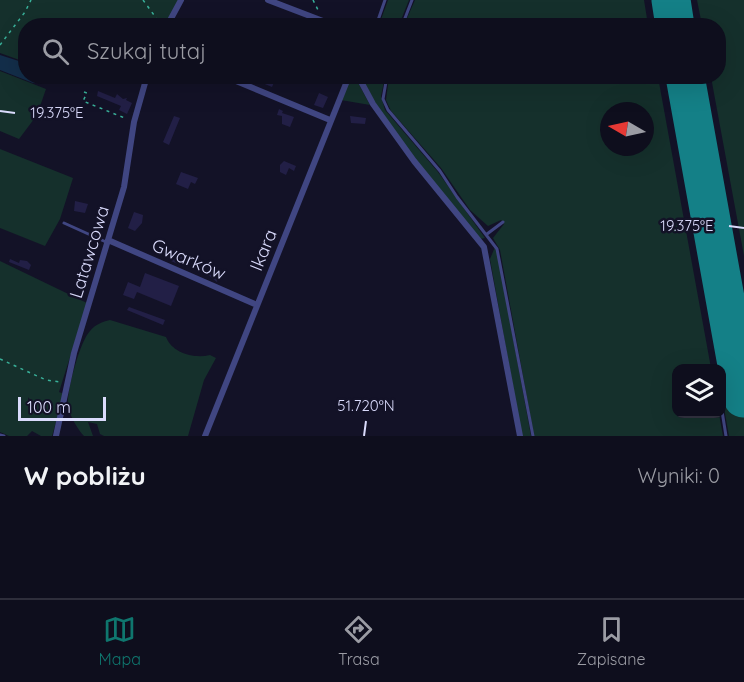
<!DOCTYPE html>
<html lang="pl">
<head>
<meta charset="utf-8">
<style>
  :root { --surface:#0e0e1d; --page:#1c1c2a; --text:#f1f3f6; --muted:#9b9ca4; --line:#2e2e3b; --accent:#0f766e }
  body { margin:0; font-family:Quicksand,sans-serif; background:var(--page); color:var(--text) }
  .controls { position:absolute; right:18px; bottom:18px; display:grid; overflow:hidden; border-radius:12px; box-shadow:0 6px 24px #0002 }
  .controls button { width:54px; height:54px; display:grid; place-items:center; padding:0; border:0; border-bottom:2px solid var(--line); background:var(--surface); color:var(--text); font:30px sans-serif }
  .compass { position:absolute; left:600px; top:102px; width:54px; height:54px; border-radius:50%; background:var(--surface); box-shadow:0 6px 24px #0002; rotate:279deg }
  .scale { position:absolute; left:18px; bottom:15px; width:88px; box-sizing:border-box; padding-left:6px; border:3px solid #dadbfc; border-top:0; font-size:16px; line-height:21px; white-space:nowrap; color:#dadbfc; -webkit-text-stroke:4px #131227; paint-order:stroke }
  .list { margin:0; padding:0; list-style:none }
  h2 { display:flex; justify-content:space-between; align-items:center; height:78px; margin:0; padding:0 24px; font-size:26px }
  h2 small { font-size:20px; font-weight:400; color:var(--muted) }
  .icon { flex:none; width:33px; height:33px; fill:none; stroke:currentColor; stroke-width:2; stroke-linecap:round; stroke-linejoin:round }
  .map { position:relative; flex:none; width:744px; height:436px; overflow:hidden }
  .search { position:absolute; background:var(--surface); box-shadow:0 6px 24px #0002; left:18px; right:18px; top:18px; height:66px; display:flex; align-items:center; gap:15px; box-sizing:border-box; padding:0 21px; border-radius:24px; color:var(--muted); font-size:22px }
  .sheet { height:162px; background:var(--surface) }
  nav { display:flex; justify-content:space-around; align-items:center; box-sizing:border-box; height:84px; border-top:2px solid var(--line); background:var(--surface); font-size:16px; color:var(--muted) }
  nav a { display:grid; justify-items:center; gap:3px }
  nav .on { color:var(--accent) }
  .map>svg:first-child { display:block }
</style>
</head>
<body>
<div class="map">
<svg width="744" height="436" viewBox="0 0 744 436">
  <rect width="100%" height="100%" fill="#131227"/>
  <path fill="#15302c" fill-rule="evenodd" d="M0 0H181L166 25H54L43 19 36 25 26 26 21 54 25 62 0 53Z
    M388 0H409L399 25H379Z
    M415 0H644L648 25H404Z
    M697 0H744V256L711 77 718 76V26L702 25Z
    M0 71 46 89 37 115 19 139 0 131Z
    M351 77H355L370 105 341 100Z
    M362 77H385L381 96 385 110 438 172 485 238 480 239 415 159 375 104Z
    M389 77H658L711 368H676V414H719L723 436H534L500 250 493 238 504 224 501 220 488 226 470 210 441 168 391 111 386 100ZM609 111H645V147H609Z
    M0 149 73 178 60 219 45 246 0 228Z
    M495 247 497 251 531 436H522L490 259Z
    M0 261 87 303 59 392 64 394 52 436H41L32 431 27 436H9L0 432Z
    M110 320 166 337C172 353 194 359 210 355L216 358 204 380 188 436H104L100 434 97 424 88 422 93 436H84C78 430 70 416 68 407 66 393 80 341 90 331 96 324 102 322 110 320Z
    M744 404V436H729L724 408Z"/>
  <path fill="#132e4a" d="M0 55 25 63 26 76 39 77V81L33 83 0 70Z"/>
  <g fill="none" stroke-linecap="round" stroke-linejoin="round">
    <path stroke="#148087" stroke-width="39" d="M671 0 675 26
      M685 76 743 398"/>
  </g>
  <path fill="#221f46" d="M262 76 276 78 272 87 260 82Z
    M98 91 115 98 117 94 123 99 127 98 126 100 132 103 127 114 119 110 121 106 97 96Z
    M319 93 328 97 323 108 314 105Z
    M279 109 283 111 282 113 294 117 290 127 282 124V116L277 115Z
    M174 116 180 118 169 145 163 142Z
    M350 116 366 118 365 124 351 123Z
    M284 161 296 166 294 171 289 168 286 175 280 172V165Z
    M181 172 198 178 195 184 191 182 188 189 176 184Z
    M75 201 88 204 85 213 74 211Z
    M134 212 143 215 142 223 135 231 128 228Z
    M175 251 183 258 180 265 171 261Z
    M10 259 19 263 20 260 27 261 31 265 29 270 9 262Z
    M211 267 221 273 217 282 208 275Z
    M145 273 179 286 171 306 137 292 134 299 123 295 128 282 140 287Z
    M129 307 165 320 163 325 127 310Z"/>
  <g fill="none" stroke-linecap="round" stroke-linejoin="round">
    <path stroke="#39b19a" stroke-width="1.5" stroke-dasharray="3 4.5" stroke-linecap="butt" d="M143 0 162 26
      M313 0 319 12
      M0 45 25 12 31 0
      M84 92 87 93 83 101 127 119
      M0 359 46 380 61 382"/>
    <path stroke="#404682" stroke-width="3" d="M376 26 385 0
      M402 26 412 0
      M387 76 383 99 388 110 440 171 457 197 497 249 533 436
      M64 223 106 242
      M487 234 503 222
      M722 411 726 436
      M0 435 4 436"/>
    <path stroke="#404682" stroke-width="6" d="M268 0 323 21 326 26
      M167 26 181 0
      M224 76 330 120
      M358 76 373 104 414 161 484 247 520 436
      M108 240 257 305
      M56 436 74 353 124 187 134 122 147 76
      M205 436 349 76"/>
  </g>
  <path fill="none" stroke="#dadbfc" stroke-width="2" d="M0 111 15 113M729 226 744 228M364 436 366 421"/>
  <g text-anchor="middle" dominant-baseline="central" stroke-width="5" stroke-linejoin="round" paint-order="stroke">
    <g font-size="18" fill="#dadbfc" stroke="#131227">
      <text transform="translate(263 250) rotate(-68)">Ikara</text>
      <text transform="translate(89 252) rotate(-73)">Latawcowa</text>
      <text transform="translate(189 259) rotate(23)">Gwarków</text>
    </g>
  </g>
  <g font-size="15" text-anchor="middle" fill="#dadbfc" stroke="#131227" stroke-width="5" stroke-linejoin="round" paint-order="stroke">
    <text x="57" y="118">19.375°E</text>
    <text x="687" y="231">19.375°E</text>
    <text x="366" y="411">51.720°N</text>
  </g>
</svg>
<div class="controls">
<button><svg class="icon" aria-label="layers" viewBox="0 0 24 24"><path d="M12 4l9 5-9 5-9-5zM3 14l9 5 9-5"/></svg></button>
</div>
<svg class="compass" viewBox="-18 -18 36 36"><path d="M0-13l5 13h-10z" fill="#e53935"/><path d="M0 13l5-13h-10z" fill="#9b9ca4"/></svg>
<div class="scale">100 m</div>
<div class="search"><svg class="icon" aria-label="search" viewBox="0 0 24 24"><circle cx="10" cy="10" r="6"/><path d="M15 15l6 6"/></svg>Szukaj tutaj</div>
</div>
<section class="sheet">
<h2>W pobliżu<small>Wyniki: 0</small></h2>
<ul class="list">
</ul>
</section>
<nav>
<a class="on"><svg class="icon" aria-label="map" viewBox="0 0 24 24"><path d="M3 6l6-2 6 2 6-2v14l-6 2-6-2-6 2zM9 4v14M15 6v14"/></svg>Mapa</a>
<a><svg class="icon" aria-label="directions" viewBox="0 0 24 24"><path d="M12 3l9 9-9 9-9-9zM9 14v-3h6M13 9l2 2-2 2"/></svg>Trasa</a>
<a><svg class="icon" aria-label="saved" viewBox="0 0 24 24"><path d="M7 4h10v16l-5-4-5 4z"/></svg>Zapisane</a>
</nav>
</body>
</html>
